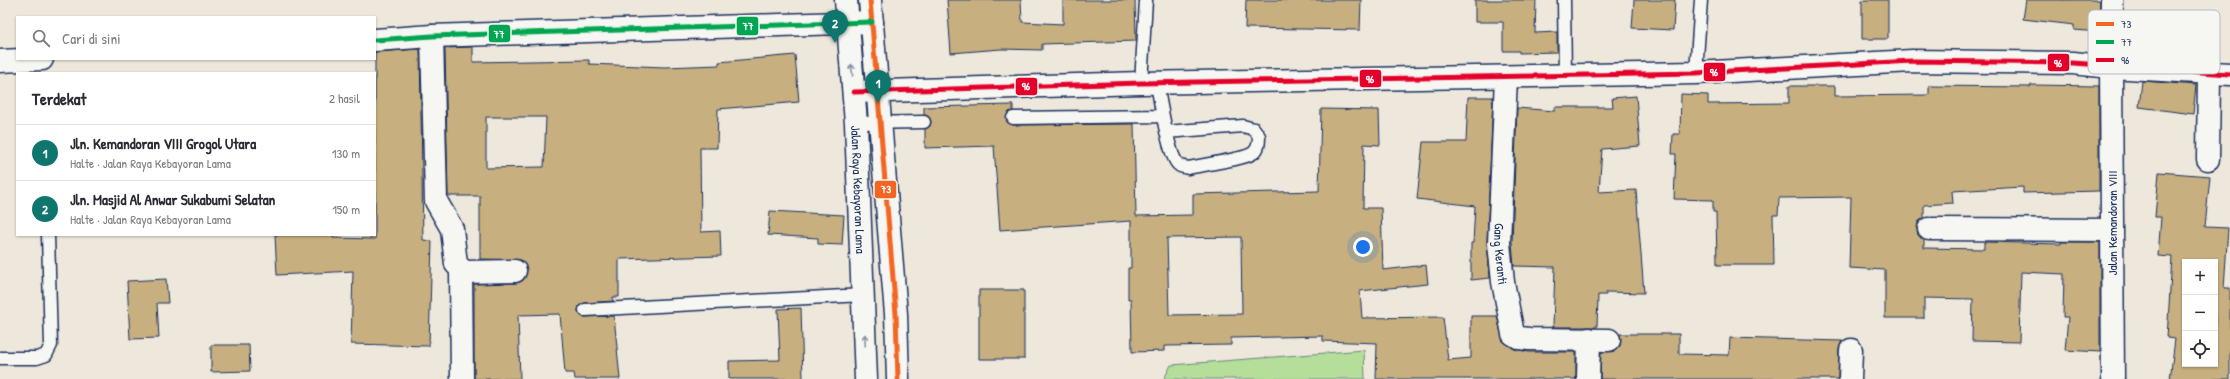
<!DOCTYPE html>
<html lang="id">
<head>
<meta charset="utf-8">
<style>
  :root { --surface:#fff; --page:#f7f7f7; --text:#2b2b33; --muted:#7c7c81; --line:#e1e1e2; --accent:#0f766e }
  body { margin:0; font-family:"Patrick Hand",sans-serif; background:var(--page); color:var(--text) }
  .controls { position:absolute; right:12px; bottom:12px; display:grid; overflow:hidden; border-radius:0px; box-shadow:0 1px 3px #0004 }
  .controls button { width:36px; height:36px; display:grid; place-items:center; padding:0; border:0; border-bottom:1px solid var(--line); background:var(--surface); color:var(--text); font:20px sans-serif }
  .you { position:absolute; left:1363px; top:247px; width:14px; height:14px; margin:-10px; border:3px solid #fff; border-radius:50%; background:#1a73e8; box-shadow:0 0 0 6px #1a73e833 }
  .badge { display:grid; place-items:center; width:26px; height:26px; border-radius:50%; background:var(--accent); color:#fff; font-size:13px; font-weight:700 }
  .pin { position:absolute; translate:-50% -33px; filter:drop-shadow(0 1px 2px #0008) }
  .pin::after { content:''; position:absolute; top:21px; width:14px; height:12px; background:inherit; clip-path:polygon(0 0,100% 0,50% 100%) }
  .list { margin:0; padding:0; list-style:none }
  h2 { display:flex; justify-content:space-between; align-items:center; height:52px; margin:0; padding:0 16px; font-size:17px }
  h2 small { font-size:13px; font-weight:400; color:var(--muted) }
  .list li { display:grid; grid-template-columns:26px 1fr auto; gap:12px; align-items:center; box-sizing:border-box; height:56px; padding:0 16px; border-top:1px solid var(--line) }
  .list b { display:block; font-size:15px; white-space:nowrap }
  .list p { margin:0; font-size:13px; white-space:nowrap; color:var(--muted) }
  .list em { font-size:13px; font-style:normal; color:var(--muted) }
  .icon { flex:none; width:22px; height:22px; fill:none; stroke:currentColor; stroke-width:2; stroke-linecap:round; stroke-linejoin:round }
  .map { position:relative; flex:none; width:2230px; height:379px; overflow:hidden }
  .search { position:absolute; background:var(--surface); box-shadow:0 1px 3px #0004; left:16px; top:16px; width:360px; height:44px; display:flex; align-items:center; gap:10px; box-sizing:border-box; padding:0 14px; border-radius:0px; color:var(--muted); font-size:15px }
  .panel { position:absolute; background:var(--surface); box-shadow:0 1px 3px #0004; left:16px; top:72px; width:360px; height:164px; border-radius:0px }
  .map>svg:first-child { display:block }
</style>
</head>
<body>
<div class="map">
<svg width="2230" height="379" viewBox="0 0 2230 379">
  <rect width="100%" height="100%" fill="#ede8db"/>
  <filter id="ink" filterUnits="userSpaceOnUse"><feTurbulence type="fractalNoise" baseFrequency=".025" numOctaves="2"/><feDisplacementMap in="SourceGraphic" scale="8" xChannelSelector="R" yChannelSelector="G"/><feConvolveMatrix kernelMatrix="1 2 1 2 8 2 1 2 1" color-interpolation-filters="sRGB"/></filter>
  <g filter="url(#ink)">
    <path fill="#b5de9b" stroke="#68867c" d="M1364 350 1365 379H1164L1171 365Z"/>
    <path fill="#c7af7f" stroke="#1b2f5e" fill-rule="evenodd" d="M947 0H1021L1022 22 1063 24V0H1135L1136 41 1042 44V50L1001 49 951 53Z
      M1246 0H1361L1360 30 1245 28Z
      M1475 0H1536L1535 33 1557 32V52L1519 53V51H1503V22H1475Z
      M1634 0H1675L1673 30 1632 28Z
      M1862 0H1888V39H1862Z
      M2026 0H2100L2099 32 2074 30V25L2023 19Z
      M473 47V62L589 60V64L665 67 719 65V62L795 55 799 102 718 109 717 148H700L701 232 720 231 721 256 619 259V297H613V301L585 303 579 306 578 311 582 317 614 316 620 379H575L574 373H565L560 314 518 315 520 379H474V284L516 283 522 281 527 271 525 264 521 260 480 259V196H448L445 48ZM486 117H546L544 167 486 168Z
      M420 49 423 240 432 241 429 346 351 344 353 271 277 275 275 235H333V238L375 239V52Z
      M2142 81 2196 85 2193 114 2139 107Z
      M2031 85 2099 86V191L2023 193V187L1952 191 1953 203 1924 205V218L1918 222 1917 229 1918 235 1924 240V248L1984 249V242L2061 244V242H2100V352L2065 350 2068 317H2063L2064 274 2021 272 2019 342 1972 341 1973 299 1924 298V318H1885V270L1849 268 1851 197 1779 198 1778 215H1773L1774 265H1717L1716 212H1713V200L1674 199 1676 154H1672L1673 134H1680L1681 94 1708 95V104L1789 103V86H1835V96L1929 95V86L2030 87Z
      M1636 96 1640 146 1602 149 1599 192 1636 190 1644 293 1606 292V295H1598L1597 327H1553L1555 267 1514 266 1512 243 1517 108 1555 111V107H1613L1612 98Z
      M1468 97H1493L1487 242 1490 278 1471 280V243H1473L1475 206 1417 199 1423 142H1466Z
      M1013 105V111L1009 112 1006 118 1007 122 1013 125 1134 124 1136 216 1193 215V194L1319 191 1321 109 1379 110 1380 145 1364 144 1363 208H1381L1383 270 1426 265 1428 284 1360 291 1362 318 1443 317 1448 360 1471 358V316H1497L1503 341 1514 349 1529 352H1576V379H1376L1377 343 1323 341V336L1231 338V345L1164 346V351L1132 352 1131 299H1128V268H1131V221L1000 230 994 146 925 148V129L930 126 931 122 928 116 924 115V107ZM1241 237 1242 314 1169 315 1167 238Z
      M2159 172 2210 176 2205 227 2228 228 2224 288H2230V379H2170L2175 339 2167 338 2172 257 2158 256 2161 217H2155ZM2185 262H2215V364H2185Z
      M770 211 844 215 842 245 818 244V238L768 235Z
      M166 279 168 303H157L159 338 130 339 127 281Z
      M979 290H1024V359H979Z
      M801 308 803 379H729V361L780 360 778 309Z
      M1620 334H1679V354L1729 355 1730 338 1842 341 1839 350 1838 379H1600L1601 352 1615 351 1620 346Z
      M211 345H249L250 371 211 372Z"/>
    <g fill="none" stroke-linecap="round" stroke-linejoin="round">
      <defs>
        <path id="lane" d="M1564 0 1565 75
          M1696 73 1701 0
          M1141 83 1146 0
          M1157 84C1160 100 1168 152 1177 163 1179 167 1184 167 1188 168 1200 165 1246 159 1253 153 1259 149 1259 142 1259 136L1254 129 1243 126 1166 132
          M1013 118 1163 116
          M856 123 924 122
          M585 310 863 295
          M0 358H37L46 355 51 345 48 235"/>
        <g id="street">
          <path d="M432 36 436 201 452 229 456 264 464 272 515 271"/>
          <path id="s1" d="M1506 77 1499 243 1503 282 1513 334 1520 338 1529 339 1609 340"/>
          <path d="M2208 159 2209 73"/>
          <path d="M1929 229 2111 230"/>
          <path d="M461 271 462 379"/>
          <path d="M1588 379 1589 339"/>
          <path d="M1850 379 1851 350"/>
          <path d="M2113 379 2111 67 2230 74"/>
        </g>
        <path id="secondary" d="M375 40 432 36 872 22
          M0 61 42 59
          M854 92 1141 83 1696 73 1912 61 2073 63 2111 67 2112 0"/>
        <g id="primary">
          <path id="s2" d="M846 0 856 123 866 379"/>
          <path d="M870 0 896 314 898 379"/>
        </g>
      </defs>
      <use href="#lane" stroke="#1b2f5e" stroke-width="15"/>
      <use href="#street" stroke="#1b2f5e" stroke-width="25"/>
      <use href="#secondary" stroke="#1b2f5e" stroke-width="25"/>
      <use href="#primary" stroke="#1b2f5e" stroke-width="25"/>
      <use href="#lane" stroke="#f6f6f2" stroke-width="12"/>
      <use href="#street" stroke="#f6f6f2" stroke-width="22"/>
      <use href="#secondary" stroke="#f6f6f2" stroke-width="22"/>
      <use href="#primary" stroke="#f6f6f2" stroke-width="22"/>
      <defs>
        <path id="bus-1" d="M870 0 896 314 898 379"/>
        <path id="bus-2" d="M375 40 432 36 872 22"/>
        <path id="bus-3" d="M854 92 1141 83 1696 73 1912 61 2073 63 2230 74"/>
      </defs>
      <use href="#bus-1" stroke="#f6f6f2" stroke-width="8"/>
      <use href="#bus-2" stroke="#f6f6f2" stroke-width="8"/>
      <use href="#bus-3" stroke="#f6f6f2" stroke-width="8"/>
      <use href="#bus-1" stroke="#f26522" stroke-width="5"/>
      <use href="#bus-2" stroke="#00a651" stroke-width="5"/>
      <use href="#bus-3" stroke="#e4002b" stroke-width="5"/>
    </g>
    <defs><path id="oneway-shaft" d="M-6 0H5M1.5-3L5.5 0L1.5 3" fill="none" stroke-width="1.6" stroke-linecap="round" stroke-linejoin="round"/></defs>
    <g stroke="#8892a8">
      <use href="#oneway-shaft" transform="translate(852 70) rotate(-95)"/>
      <use href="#oneway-shaft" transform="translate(865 340) rotate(-92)"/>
    </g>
  </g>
  <g text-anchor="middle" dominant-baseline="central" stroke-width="3" stroke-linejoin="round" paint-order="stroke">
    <g font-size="13" fill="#1b2f5e" stroke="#f6f6f2">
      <text stroke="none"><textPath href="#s2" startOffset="190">Jalan Raya Kebayoran Lama</textPath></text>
      <text transform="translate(2112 223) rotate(-90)">Jalan Kemandoran VIII</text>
      <text stroke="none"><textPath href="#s1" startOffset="177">Gang Keranti</textPath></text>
    </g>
  </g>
  <rect x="2088" y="10" width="132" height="64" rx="6" fill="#f6f6f2" stroke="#b4bac6" stroke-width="1"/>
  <rect x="2096" y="22" width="18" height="4" fill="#f26522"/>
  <rect x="2096" y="40" width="18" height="4" fill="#00a651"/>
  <rect x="2096" y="58" width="18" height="4" fill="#e4002b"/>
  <g font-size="11" fill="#1b2f5e">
    <text x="2121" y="28">73</text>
    <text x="2121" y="46">77</text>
    <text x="2121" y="64">96</text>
  </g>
  <g stroke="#f6f6f2" stroke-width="1.5">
    <rect x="736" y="16" width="23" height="20" rx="4" fill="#00a651"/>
    <rect x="488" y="24" width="23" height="19" rx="4" fill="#00a651"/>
    <rect x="2047" y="53" width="23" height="19" rx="4" fill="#e4002b"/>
    <rect x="1703" y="62" width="23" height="20" rx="4" fill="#e4002b"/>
    <rect x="1359" y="69" width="23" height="19" rx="4" fill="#e4002b"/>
    <rect x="1015" y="77" width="23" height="19" rx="4" fill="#e4002b"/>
    <rect x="874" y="180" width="23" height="19" rx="4" fill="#f26522"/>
  </g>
  <g font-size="11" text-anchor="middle" font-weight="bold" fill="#fff">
    <text x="748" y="30">77</text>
    <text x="499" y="38">77</text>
    <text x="2058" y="67">96</text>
    <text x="1714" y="76">96</text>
    <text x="1370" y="83">96</text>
    <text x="1026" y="90">96</text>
    <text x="886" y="193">73</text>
  </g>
</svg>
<div class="controls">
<button>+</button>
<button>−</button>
<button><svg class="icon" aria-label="locate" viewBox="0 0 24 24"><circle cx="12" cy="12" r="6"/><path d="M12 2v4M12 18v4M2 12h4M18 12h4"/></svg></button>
</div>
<div class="you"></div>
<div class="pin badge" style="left:878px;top:103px">1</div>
<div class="pin badge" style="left:835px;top:43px">2</div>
<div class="search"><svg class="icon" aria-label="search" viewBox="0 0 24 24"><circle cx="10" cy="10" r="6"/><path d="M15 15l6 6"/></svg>Cari di sini</div>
<section class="panel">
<h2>Terdekat<small>2 hasil</small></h2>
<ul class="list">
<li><span class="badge">1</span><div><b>Jln. Kemandoran VIII Grogol Utara</b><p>Halte · Jalan Raya Kebayoran Lama</p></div><em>130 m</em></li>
<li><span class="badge">2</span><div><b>Jln. Masjid Al Anwar Sukabumi Selatan</b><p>Halte · Jalan Raya Kebayoran Lama</p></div><em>150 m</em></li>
</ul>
</section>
</div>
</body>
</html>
